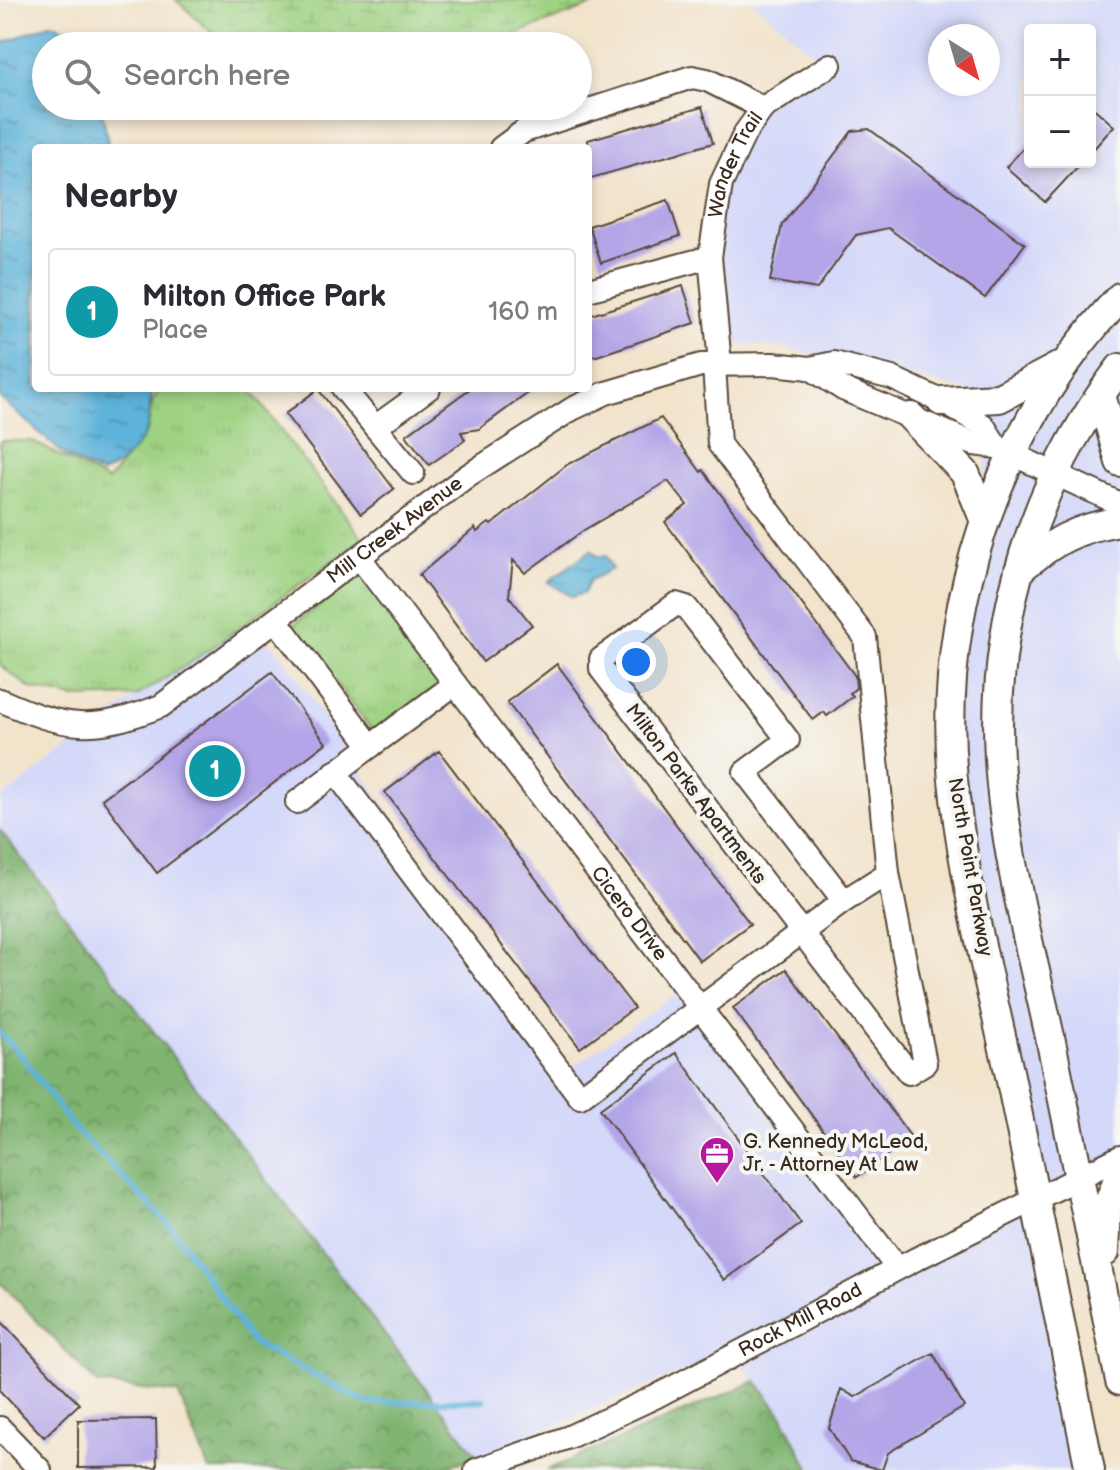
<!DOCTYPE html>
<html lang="en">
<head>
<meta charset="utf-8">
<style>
  :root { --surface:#fff; --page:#f7f7f7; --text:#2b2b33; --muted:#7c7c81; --line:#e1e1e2; --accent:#b5179e }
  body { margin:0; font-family:"Balsamiq Sans",sans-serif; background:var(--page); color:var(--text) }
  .controls { position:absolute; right:24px; top:24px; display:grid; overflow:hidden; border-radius:8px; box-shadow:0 4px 12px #0003 }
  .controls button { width:72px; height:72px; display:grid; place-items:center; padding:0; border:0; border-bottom:2px solid var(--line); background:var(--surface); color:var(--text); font:40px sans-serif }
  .compass { position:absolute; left:928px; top:24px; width:72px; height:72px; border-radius:50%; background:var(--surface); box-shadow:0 4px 12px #0003; rotate:143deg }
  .you { position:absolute; left:636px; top:662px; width:28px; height:28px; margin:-20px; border:6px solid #fff; border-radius:50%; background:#1a73e8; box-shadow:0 0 0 12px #1a73e833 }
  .badge { display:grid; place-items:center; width:52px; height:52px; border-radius:50%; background:var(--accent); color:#fff; font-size:26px; font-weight:700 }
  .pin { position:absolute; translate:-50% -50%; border:4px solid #fff; box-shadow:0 2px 8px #0006 }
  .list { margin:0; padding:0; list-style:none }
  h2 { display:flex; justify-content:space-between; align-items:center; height:104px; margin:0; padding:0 32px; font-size:34px }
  h2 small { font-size:26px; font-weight:400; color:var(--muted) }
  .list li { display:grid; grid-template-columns:52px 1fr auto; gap:24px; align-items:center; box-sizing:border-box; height:128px; margin:0 16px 16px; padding:0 16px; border:2px solid var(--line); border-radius:8px }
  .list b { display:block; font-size:30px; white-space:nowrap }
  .list p { margin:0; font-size:26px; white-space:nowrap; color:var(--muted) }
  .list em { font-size:26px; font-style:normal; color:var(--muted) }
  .icon { flex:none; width:44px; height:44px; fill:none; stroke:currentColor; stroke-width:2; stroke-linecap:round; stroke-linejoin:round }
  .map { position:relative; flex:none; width:1120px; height:1470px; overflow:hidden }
  .search { position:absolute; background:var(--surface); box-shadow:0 4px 12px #0003; left:32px; top:32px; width:560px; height:88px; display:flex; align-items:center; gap:20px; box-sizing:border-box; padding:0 28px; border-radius:44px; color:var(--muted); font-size:30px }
  .panel { position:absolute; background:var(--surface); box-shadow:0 4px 12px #0003; left:32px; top:144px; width:560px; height:248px; border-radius:8px }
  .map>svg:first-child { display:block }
</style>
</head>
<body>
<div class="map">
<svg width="1120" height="1470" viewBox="0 0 1120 1470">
  <defs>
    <pattern id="forest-crowns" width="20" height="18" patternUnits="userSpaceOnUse" patternTransform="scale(2)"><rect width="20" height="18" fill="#7fb470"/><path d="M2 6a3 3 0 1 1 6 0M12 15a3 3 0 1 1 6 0" fill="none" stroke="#69935b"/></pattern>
    <pattern id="wetland-marsh" width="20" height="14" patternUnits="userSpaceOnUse" patternTransform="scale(2)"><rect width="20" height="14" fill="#9fd282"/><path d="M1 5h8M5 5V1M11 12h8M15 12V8" fill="none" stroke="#8ab470"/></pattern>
    <pattern id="park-tufts" width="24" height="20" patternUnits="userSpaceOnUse" patternTransform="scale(2)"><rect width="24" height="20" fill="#9fd282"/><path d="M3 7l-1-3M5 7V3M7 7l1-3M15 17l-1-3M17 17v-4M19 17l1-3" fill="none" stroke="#8ab470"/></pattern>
    <pattern id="water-ripples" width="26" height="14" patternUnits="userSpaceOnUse" patternTransform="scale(2)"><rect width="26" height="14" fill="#5db3d9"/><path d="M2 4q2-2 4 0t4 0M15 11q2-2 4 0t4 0" fill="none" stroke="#4e92af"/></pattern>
  </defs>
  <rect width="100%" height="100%" fill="#f6f6f2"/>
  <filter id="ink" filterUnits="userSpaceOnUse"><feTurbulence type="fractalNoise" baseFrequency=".0125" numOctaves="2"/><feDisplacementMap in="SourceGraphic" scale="16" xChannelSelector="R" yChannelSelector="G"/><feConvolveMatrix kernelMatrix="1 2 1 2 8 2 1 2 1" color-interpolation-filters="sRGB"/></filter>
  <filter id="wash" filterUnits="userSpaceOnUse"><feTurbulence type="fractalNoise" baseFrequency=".006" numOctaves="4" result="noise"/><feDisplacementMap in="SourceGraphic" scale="32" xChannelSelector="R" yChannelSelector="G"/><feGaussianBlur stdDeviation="1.8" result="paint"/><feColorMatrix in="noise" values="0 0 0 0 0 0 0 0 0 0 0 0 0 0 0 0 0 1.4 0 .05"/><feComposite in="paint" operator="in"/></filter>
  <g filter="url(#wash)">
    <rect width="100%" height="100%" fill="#f2e3cb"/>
    <path fill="#d4d8f9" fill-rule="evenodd" d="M751 0H1120V1173L1033 1207 1075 1470H810L782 1415 732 1351 478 1457 0 830V799L137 696 248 621 281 654 566 1071 687 987 901 1270 1032 1207 947 764 995 397 786 348 723 341 705 235 735 131 822 61ZM1030 30H1090V162H1030ZM940 36H988V84H940Z"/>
    <path fill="url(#forest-crowns)" stroke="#5d6f47" stroke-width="2" d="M0 830 478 1457 433 1470H209L178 1393 97 1384 0 1282Z
      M756 1381 782 1415 810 1470H547Z"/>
    <path fill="url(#wetland-marsh)" stroke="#6d7e50" stroke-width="2" d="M176 0H607L484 46H227Z"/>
    <path fill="url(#park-tufts)" stroke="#6d7e50" stroke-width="2" d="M160 388H249L363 539 193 661 137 696 74 698 30 688 0 665V441H32L108 481 147 431 152 403Z
      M362 573 444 681 375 734 292 626Z"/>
    <path fill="url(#water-ripples)" stroke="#4c6e7c" stroke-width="2" d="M52 23 74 32 80 46H46V106H101L109 148H36V388H155C147 401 152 417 146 431 138 448 119 468 101 474L67 457 0 398V44Z
      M591 550 598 557 606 556 612 569 590 580 584 593 572 597 548 582Z"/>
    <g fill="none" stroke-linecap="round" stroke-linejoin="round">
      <path stroke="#5db3d9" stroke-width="6" d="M0 1033 24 1059 72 1126 170 1225 252 1342 367 1403 483 1400"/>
    </g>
    <g id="blocks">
      <path fill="#b3a5e7" d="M1090 105 1114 126 1090 153Z
        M702 107 713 143 588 179V140Z
        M869 129 1025 244 985 298 888 228 856 235 817 289 770 281 782 225 852 131Z
        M1030 141V162H1082L1045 202 1006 167Z
        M668 200 680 236 601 263 589 226Z
        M683 286 695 323 597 356 588 355V316Z
        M471 388H535L479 429 461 432 465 440 429 465 406 435Z
        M318 389 394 489 361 514 285 414Z
        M661 418 701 472 703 470 855 676 856 688 850 693 853 696 827 716 824 712 813 720 665 522 687 505 668 481 584 530 525 573 513 560 509 596 532 625 483 662 419 575 475 528 477 532 489 523 491 525 568 464Z
        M557 664 750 924 700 961 507 702Z
        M272 672 326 743 157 873 102 799Z
        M439 751 634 1008 580 1048 385 792Z
        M786 969 911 1137 857 1177 733 1008Z
        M676 1053 801 1224 724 1280 600 1109Z
        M0 1320 79 1404 44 1437 0 1391Z
        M933 1353 964 1407 888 1453 882 1470 850 1461 829 1428 841 1389 855 1397Z
        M156 1419 157 1467 78 1468V1420Z"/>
    </g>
  </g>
  <g filter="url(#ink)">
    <use href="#blocks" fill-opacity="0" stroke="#564638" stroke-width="2"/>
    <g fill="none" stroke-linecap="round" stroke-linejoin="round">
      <defs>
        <g id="minor">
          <path d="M501 148 524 131 692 77 707 80 763 108"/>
          <path d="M588 290 710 257"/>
          <path id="s1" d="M720 364 710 257 721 184 745 133 763 108 830 65"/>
          <path d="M714 365 719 444 865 637 888 873 925 1063 909 1073 601 669V659L676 604 686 607 788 740 745 772 844 901"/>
          <path d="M810 368 843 389 974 444 997 447 1120 504"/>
          <path d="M343 388 413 473"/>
          <path d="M375 427 429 388"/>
          <path id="s2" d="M360 558 897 1268"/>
          <path d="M276 620 371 746 455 684"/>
          <path id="s3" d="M0 700C65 729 93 733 161 706L467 476 572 409 606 393 701 365 773 364 810 368 834 363 892 378 941 401 983 425 997 447"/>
          <path d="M335 772 580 1097 844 901 888 873"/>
          <path d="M297 802 371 746"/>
          <path d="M0 1428 40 1470"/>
          <path id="s4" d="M476 1470 569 1437 655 1397 916 1259 1120 1157"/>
        </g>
        <path id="tertiary" d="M1120 368C1035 479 991 618 999 758 1004 852 1030 945 1050 1037 1074 1152 1097 1266 1120 1381
          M1101 395 1120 462
          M941 401 999 398 1062 365
          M911 417 965 473 985 521
          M1019 570C1053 542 1075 528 1120 521
          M1105 1252 1107 1208 1120 1173
          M1090 1470C1063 1339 1037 1207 1010 1076 990 984 966 891 955 798 932 617 996 429 1120 297"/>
      </defs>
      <use href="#minor" stroke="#564638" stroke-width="26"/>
      <use href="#tertiary" stroke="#564638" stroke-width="32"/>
      <use href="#minor" stroke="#fff" stroke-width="22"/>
      <use href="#tertiary" stroke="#fff" stroke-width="28"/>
    </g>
  </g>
  <defs>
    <symbol id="office-pin" viewBox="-11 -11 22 30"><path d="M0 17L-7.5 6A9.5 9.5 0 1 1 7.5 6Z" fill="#b5179e" stroke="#f6f6f2"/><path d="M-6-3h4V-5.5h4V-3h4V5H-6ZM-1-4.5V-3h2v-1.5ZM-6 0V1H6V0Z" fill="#fff"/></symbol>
  </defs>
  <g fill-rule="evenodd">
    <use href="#office-pin" x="697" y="1134" width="40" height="54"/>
  </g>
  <g text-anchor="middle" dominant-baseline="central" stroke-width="8" stroke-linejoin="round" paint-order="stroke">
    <g font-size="20" fill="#3b2a1e" stroke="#f6f6f2">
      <text stroke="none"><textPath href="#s1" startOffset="204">Wander Trail</textPath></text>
      <text stroke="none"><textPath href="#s3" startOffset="460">Mill Creek Avenue</textPath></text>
      <text transform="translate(696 794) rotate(53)">Milton Parks Apartments</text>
      <text transform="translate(970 867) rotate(80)">North Point Parkway</text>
      <text stroke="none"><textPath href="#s2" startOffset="446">Cicero Drive</textPath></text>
      <text stroke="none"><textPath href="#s4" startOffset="358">Rock Mill Road</textPath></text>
    </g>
    <g font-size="20" fill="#3b2a1e" stroke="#f6f6f2" text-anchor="start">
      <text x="743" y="1142">G. Kennedy McLeod,<tspan x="743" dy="23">Jr. - Attorney At Law</tspan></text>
    </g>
  </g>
</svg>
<div class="controls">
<button>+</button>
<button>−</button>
</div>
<svg class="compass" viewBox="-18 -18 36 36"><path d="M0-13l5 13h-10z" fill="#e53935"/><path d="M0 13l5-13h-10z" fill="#7c7c81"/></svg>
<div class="you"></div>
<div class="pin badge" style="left:215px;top:771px;background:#0f9aa8">1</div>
<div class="search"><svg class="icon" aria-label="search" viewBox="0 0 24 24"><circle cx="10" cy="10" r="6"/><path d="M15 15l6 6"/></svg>Search here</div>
<section class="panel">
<h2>Nearby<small></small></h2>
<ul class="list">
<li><span class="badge" style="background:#0f9aa8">1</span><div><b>Milton Office Park</b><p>Place</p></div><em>160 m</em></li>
</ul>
</section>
</div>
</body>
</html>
